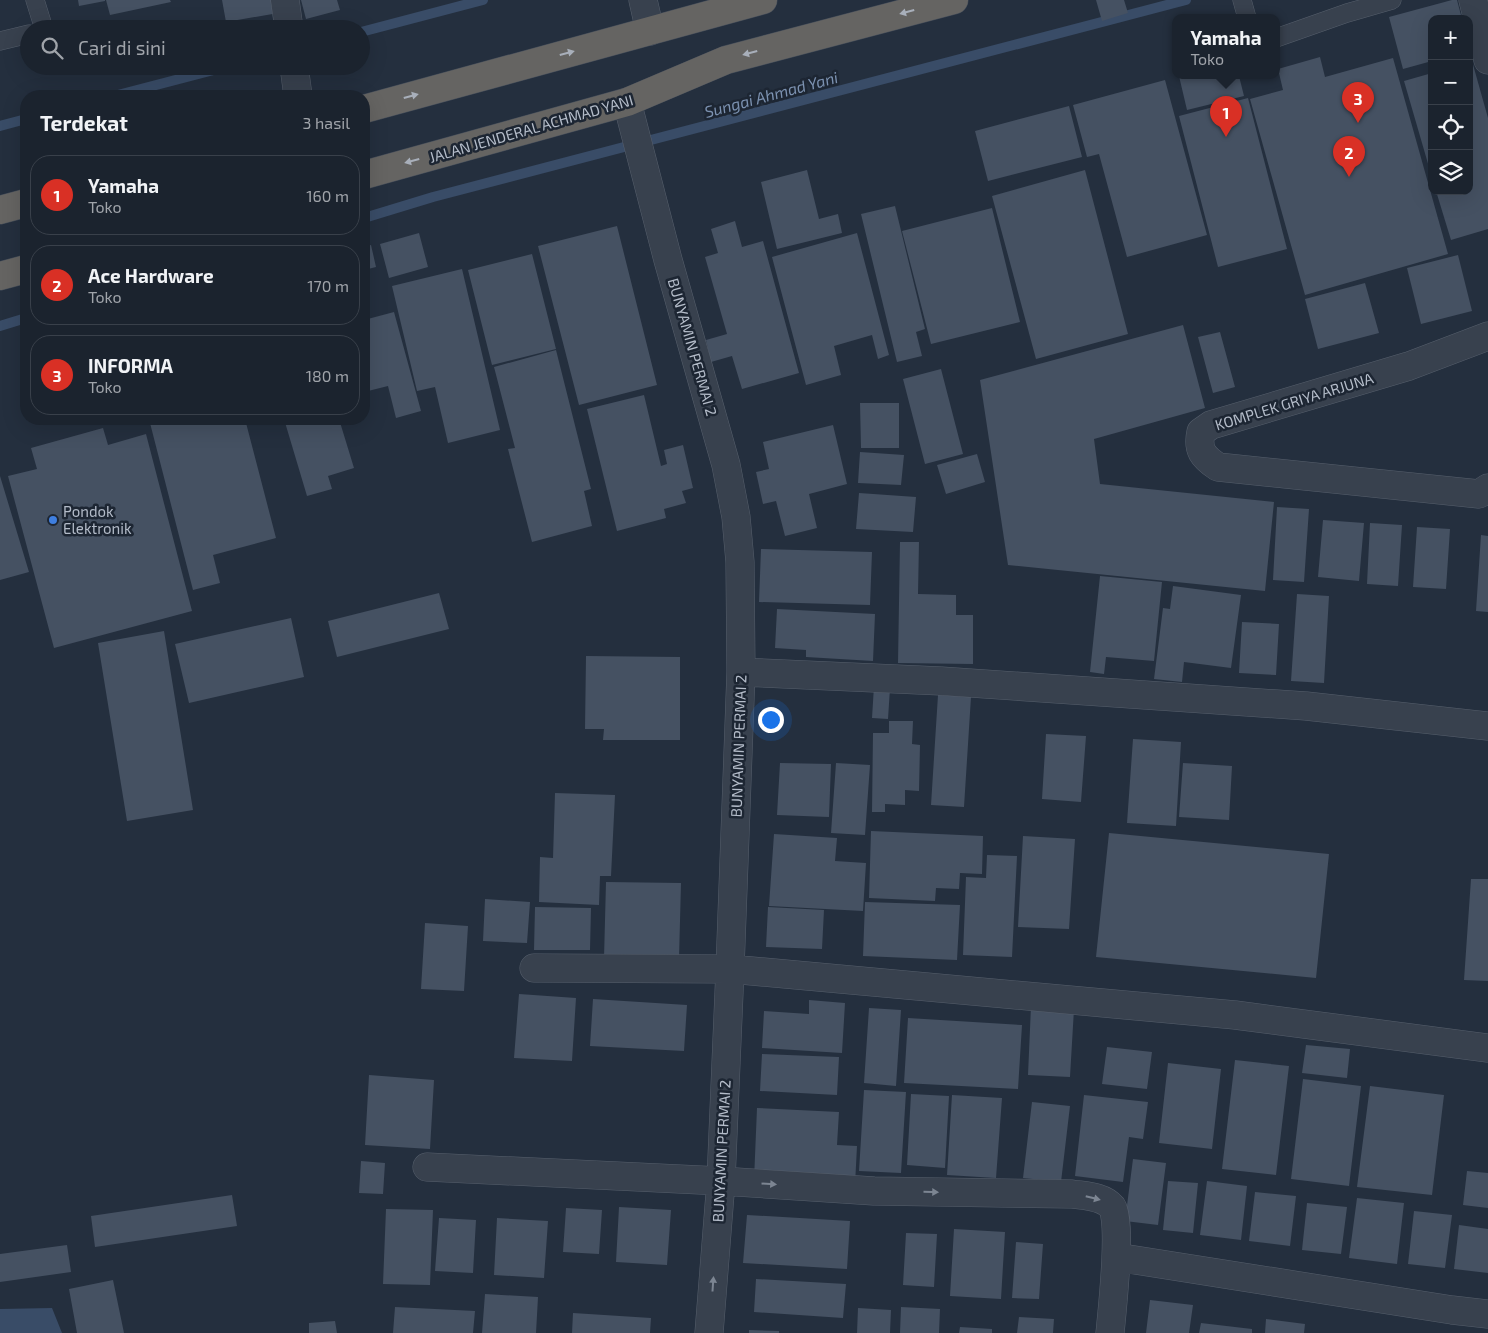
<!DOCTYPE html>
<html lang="id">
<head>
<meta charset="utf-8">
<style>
  :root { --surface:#1b232e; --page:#242b36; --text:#f1f3f6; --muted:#a0a4aa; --line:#39404a; --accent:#d93025 }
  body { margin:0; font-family:"Exo 2",sans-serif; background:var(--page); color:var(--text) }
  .controls { position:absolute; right:15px; top:15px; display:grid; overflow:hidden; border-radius:10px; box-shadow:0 5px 20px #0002 }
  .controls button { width:45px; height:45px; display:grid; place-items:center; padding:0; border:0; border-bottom:1px solid var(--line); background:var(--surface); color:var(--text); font:25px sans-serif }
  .you { position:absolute; left:770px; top:719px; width:18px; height:18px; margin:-12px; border:4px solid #fff; border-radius:50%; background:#1a73e8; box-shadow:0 0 0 8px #1a73e833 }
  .badge { display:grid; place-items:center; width:32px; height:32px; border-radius:50%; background:var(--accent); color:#fff; font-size:16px; font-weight:700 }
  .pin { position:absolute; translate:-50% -41px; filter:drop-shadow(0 1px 2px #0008) }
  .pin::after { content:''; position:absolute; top:26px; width:18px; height:15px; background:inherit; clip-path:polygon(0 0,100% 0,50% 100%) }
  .popup { position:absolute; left:1172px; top:14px; width:108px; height:65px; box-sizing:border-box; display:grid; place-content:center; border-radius:10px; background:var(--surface); filter:drop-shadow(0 1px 4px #0005); font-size:16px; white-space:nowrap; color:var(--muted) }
  .popup b { font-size:19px; color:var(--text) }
  .popup::after { content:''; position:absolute; left:50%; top:100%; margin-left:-10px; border:10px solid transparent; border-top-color:var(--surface) }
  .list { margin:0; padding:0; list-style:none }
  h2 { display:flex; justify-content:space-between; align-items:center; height:65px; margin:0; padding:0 20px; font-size:21px }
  h2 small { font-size:16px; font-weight:400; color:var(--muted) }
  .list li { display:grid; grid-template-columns:32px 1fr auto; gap:15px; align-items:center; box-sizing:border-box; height:80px; margin:0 10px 10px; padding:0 10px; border:1px solid var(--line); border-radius:20px }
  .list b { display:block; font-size:19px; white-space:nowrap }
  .list p { margin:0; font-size:16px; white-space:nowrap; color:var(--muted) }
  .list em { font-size:16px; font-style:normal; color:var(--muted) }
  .icon { flex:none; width:28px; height:28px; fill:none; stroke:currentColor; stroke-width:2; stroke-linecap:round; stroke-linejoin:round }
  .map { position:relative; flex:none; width:1488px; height:1333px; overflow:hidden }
  .search { position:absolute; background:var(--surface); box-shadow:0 5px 20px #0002; left:20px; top:20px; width:350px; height:55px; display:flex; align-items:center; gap:12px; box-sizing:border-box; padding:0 18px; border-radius:28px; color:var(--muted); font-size:19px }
  .panel { position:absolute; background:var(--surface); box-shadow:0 5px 20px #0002; left:20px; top:90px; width:350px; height:335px; border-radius:20px }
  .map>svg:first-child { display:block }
</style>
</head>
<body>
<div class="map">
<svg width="1488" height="1333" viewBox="0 0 1488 1333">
  <rect width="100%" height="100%" fill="#242f3e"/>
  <path fill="#394c67" d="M52 1308 62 1333H0V1309Z"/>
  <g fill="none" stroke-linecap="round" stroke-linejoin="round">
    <path stroke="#394c67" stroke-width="10" d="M361 32 483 0
      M114 96 229 66
      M0 126 26 119
      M364 218 433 197 1186 0
      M0 326 26 318"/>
  </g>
  <path fill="#455162" d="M78 0H105V1L79 6Z
    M106 0H170L171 2 110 15Z
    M222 0H282L284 12 226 22Z
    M301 0H337L340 10 306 19Z
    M1096 0H1124L1128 13 1102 21Z
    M1452 0H1457L1462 19H1432V61L1403 69 1389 17Z
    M1320 57 1325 77 1393 58 1448 254 1305 295 1250 99 1283 90 1278 69Z
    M1472 61 1488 118V229L1451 240 1436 191H1469V62Z
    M1432 73V174H1431L1404 81Z
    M1179 76H1239L1244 96 1187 110Z
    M1165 80 1207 235 1127 257 1099 154 1087 157 1073 105Z
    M1248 98 1287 249 1218 267 1179 116Z
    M1069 106 1082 157 988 181 975 131Z
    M807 170 819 219 838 214 842 233 777 249 761 182Z
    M1085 170 1128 334 1036 359 992 196Z
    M895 206 925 329 916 332 922 356 897 362 861 214Z
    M992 208 1020 322 931 344 902 231Z
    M735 221 742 247 763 241 799 373 742 389 732 356 711 362 706 340 727 334 705 257 718 253 711 229Z
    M617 226 657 385 579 405 538 246Z
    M419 233 428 267 389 278 380 244Z
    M857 233 889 355 878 359 872 335 834 346 841 375 806 385 772 257Z
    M371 245 376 267 364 270V247Z
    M532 254 556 349 492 365 468 270Z
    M1458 255 1472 311 1421 324 1407 268Z
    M462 269 500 430 448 443 435 387 417 391 392 286Z
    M1365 283 1379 333 1318 349 1305 299Z
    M394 312 421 411 396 418 388 386 364 392V320Z
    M1183 325 1205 408 1094 439 1100 484 1274 502 1265 591 1008 565 980 380Z
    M1220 332 1235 387 1213 393 1198 337Z
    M556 350 591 489 584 491 592 526 532 542 508 449 515 448 494 367Z
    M941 369 963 454 925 464 903 379Z
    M644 395 661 466 667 464 664 450 683 445 693 488 682 491 686 503 664 509 666 518 617 531 587 409Z
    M860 403H899V448H861Z
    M165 419H245L276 538 213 555 220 583 193 590 150 423Z
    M284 419H339L354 468 328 476 332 489 307 496Z
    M833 425 847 484 809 494 817 528 785 536 776 501 763 504 756 472 769 469 763 442Z
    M103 428 108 445 146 434 192 611 54 648 8 476 37 469 31 448Z
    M860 452 904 455 901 485 858 483Z
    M977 454 985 482 946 494 937 465Z
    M0 476 29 572 0 580Z
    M859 493 916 497 913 532 856 529Z
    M1277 507 1309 509 1304 582 1273 580Z
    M1323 520 1364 523 1359 581 1318 577Z
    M1370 523 1402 525 1398 586 1367 584Z
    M1417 527 1450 529 1446 589 1413 587Z
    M1481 535 1488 536V612L1476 611Z
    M900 542H919L918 594 956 595V615H973V664L898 663Z
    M761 549 872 552 870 605 759 602Z
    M1100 576 1162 582 1154 661 1106 657 1104 674 1090 672Z
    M1173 586 1241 595 1231 668 1184 662 1182 682 1154 679 1163 608 1170 609Z
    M439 593 449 629 337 657 328 621Z
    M1297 594 1329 596 1324 683 1291 681Z
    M777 609 875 614 873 661 806 657V650L775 648Z
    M291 618 304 677 189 703 175 644Z
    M1242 622 1279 624 1276 675 1239 673Z
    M164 631 193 810 127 821 98 643Z
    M586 656 680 657V740H603L604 729H585Z
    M874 686 890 688 888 719 872 718Z
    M938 695 971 697 964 807 931 805Z
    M889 721H913L912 744 920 745 919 791 905 790V805L885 804V812H872L873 733H889Z
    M1046 734 1086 736 1081 802 1042 799Z
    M1133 739 1181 742 1176 826 1127 823Z
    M780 763 831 764 829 817 777 815Z
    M836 763 870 765 865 835 831 833Z
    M1183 763 1232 766 1229 820 1179 817Z
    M555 793 615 795 611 876H600L599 905 539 902 540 857 553 858Z
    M871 831 983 836 982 874 960 873 959 889 936 888 935 901 869 898Z
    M1109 833 1329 854 1316 978 1096 957Z
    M774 834 837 838 835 861 866 863 863 911 769 906Z
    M1023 836 1075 839 1069 929 1018 927Z
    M987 855 1017 856 1012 957 963 955 966 877 986 878Z
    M1471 879H1488V981L1464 980Z
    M606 882 681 883 679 959 604 958Z
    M485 899 530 902 527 943 483 941Z
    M865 902 960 905 957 960 863 956Z
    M535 907 591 908 590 950H534Z
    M768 907 824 910 822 949 766 947Z
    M425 923 468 926 464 991 421 989Z
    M519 994 576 998 572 1061 514 1058Z
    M593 999 687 1005 684 1051 590 1046Z
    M809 1000 845 1003 842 1053 762 1048 764 1011 809 1014Z
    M1031 1006 1074 1009 1070 1077 1028 1075Z
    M869 1008 901 1010 896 1086 864 1083Z
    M908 1018 1022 1025 1018 1089 904 1083Z
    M1306 1045 1350 1049 1347 1078 1302 1073Z
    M1107 1047 1152 1052 1147 1089 1102 1084Z
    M762 1054 839 1057 837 1095 760 1091Z
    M1235 1060 1289 1066 1276 1175 1222 1169Z
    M1168 1063 1221 1069 1212 1149 1159 1143Z
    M369 1075 434 1080 430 1149 365 1145Z
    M1303 1079 1361 1086 1349 1186 1291 1179Z
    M1370 1086 1444 1095 1432 1195 1357 1187Z
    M864 1090 906 1092 901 1173 859 1171Z
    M911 1094 949 1096 945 1168 907 1165Z
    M952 1095 1002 1098 996 1178 947 1175Z
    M1084 1095 1148 1102 1143 1139 1129 1137 1123 1182 1075 1176Z
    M1032 1102 1070 1106 1061 1182 1023 1178Z
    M757 1108 839 1112 837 1145 857 1146 855 1185 754 1180Z
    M1133 1159 1166 1163 1158 1225 1125 1221Z
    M361 1161 385 1163 383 1194 359 1193Z
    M1467 1171 1488 1173V1208L1463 1205Z
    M1168 1181 1198 1183 1193 1233 1163 1230Z
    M1207 1181 1247 1186 1241 1240 1200 1235Z
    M1255 1192 1296 1196 1290 1246 1249 1241Z
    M232 1195 237 1226 95 1247 91 1216Z
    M1357 1198 1404 1203 1397 1264 1349 1258Z
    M1307 1203 1347 1207 1341 1254 1302 1250Z
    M619 1207 671 1210 667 1265 616 1262Z
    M566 1208 602 1210 599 1254 563 1252Z
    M386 1209 433 1210 430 1285 383 1284Z
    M1414 1211 1452 1215 1445 1268 1408 1264Z
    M747 1215 850 1221 847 1269 743 1263Z
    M439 1218 476 1220 473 1273 435 1271Z
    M497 1218 548 1221 544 1278 494 1275Z
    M1459 1225 1488 1229V1273L1454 1269Z
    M954 1229 1005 1232 1001 1299 950 1296Z
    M906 1233 937 1234 934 1287 903 1285Z
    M1016 1242 1043 1244 1039 1299 1012 1298Z
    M67 1245 71 1272 0 1282V1254Z
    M756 1279 846 1284 843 1318 754 1312Z
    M113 1280 124 1333H77L69 1289Z
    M485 1294 538 1297 536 1333H482Z
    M1150 1300 1193 1305 1189 1333H1146Z
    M395 1307 475 1311 473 1333H393Z
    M901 1307 940 1309 939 1333H900Z
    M858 1308 891 1310 890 1333H857Z
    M573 1313 651 1318 650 1333H572Z
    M1019 1317 1054 1319 1053 1333H1017Z
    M1266 1319 1305 1324 1304 1333H1265Z
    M335 1321 337 1333H309V1323Z
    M1201 1323 1252 1329V1333H1199Z
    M960 1327 992 1329V1333H959Z
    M749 1330 779 1331V1333H749Z"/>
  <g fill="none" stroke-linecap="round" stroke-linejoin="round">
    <defs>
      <path id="service" d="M35 0 44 29
        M1242 0 1247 18
        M1276 38 1347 13 1392 0
        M0 41 29 34"/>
      <path id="minor" d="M285 0 289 29
        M643 0 650 31
        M1473 0 1488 60
        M294 66 298 96
        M627 102 668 260 726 465 736 517 740 562 741 672 730 969 721 1181 709 1333
        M1488 336 1409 366 1211 425 1201 432C1197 450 1203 457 1218 467L1479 494 1488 488
        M741 672 941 681 1306 706 1488 726
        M534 968 730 969 1235 1015 1488 1048
        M427 1167 721 1181 874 1191 1072 1194C1085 1196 1103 1196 1112 1207 1122 1221 1112 1312 1110 1333
        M1116 1257 1452 1310 1488 1314"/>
      <path id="trunk" d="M364 109 763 0
        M364 175 627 102 726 60 954 0
        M0 210 26 203
        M0 276 26 269"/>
    </defs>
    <use href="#service" stroke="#565f6c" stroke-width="19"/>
    <use href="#minor" stroke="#565f6c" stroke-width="29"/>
    <use href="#trunk" stroke="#434c59" stroke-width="29"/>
    <use href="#service" stroke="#38414e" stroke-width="18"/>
    <use href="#minor" stroke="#38414e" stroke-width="28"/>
    <use href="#trunk" stroke="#656462" stroke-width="28"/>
  </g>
  <defs><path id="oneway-solid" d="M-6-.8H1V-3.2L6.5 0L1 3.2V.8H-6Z" transform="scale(1.25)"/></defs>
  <g fill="#a8afba">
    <use href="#oneway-solid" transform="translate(907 12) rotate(165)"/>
    <use href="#oneway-solid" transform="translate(567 53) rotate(-15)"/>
    <use href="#oneway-solid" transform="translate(750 53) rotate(165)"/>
    <use href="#oneway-solid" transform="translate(411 96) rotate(-15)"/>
    <use href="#oneway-solid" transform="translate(412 161) rotate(165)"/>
  </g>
  <g fill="#7c8592">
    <use href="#oneway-solid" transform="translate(769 1184) rotate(4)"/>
    <use href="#oneway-solid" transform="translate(931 1192) rotate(1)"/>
    <use href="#oneway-solid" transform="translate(1093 1198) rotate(14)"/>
    <use href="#oneway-solid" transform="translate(713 1284) rotate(-86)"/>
  </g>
  <circle fill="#3f7fe0" stroke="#1d2633" stroke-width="2" cx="53" cy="520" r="5"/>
  <g text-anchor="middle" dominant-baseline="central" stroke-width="5" stroke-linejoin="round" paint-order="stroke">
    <g font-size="15" fill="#b4bcc9" stroke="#1d2633">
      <text transform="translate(531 128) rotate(-16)">JALAN JENDERAL ACHMAD YANI</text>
      <text transform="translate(693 347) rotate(74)">BUNYAMIN PERMAI 2</text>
      <text transform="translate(1294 401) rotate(-17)">KOMPLEK GRIYA ARJUNA</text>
      <text transform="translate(738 746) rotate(-88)">BUNYAMIN PERMAI 2</text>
      <text transform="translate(721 1151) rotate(-87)">BUNYAMIN PERMAI 2</text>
    </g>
    <g font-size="15" fill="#b4bcc9" stroke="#1d2633" text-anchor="start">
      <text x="63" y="511">Pondok<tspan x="63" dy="17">Elektronik</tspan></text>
    </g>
    <g font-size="16" font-style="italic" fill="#7c92b1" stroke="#1d2633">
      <text transform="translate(771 94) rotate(-15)">Sungai Ahmad Yani</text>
    </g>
  </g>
</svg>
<div class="controls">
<button>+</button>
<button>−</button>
<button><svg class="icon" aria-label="locate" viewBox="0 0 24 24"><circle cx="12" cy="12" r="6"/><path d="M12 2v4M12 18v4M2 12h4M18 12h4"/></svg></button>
<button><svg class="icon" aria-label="layers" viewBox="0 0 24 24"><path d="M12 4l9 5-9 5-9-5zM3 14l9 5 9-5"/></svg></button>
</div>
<div class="you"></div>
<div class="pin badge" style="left:1226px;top:137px">1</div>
<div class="popup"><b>Yamaha</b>Toko</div>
<div class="pin badge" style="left:1349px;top:177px">2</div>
<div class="pin badge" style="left:1358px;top:123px">3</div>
<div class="search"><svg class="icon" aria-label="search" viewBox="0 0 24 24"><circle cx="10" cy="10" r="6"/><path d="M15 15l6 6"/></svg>Cari di sini</div>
<section class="panel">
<h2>Terdekat<small>3 hasil</small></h2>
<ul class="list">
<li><span class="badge">1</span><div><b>Yamaha</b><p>Toko</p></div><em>160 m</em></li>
<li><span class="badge">2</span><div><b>Ace Hardware</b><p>Toko</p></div><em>170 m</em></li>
<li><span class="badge">3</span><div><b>INFORMA</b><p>Toko</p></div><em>180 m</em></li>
</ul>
</section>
</div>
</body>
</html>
